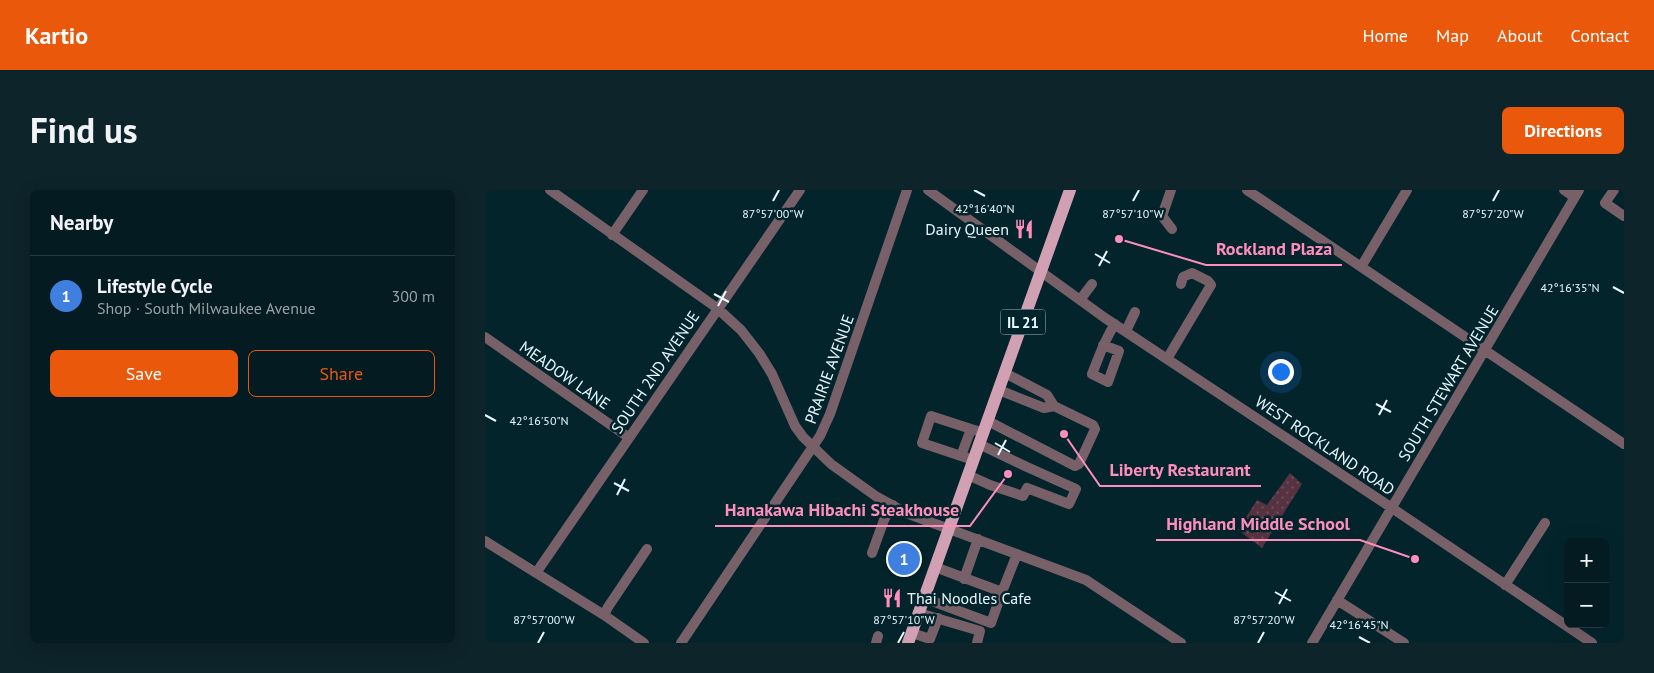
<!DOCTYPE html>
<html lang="en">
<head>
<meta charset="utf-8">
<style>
  :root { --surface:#031b21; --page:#0d242a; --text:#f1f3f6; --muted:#97a1a5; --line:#24393f; --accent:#ea580c }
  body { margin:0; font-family:"PT Sans",sans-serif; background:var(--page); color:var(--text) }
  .controls { position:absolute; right:15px; bottom:15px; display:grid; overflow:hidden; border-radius:8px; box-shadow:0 5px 20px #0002 }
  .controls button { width:45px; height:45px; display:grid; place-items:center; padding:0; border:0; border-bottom:1px solid var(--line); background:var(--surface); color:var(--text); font:25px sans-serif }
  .you { position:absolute; left:795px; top:181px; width:18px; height:18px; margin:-12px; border:4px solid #fff; border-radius:50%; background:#1a73e8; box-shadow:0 0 0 8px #1a73e833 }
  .badge { display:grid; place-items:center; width:32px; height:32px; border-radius:50%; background:var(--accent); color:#fff; font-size:16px; font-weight:700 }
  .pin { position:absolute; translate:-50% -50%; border:2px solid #fff; box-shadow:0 1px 5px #0006 }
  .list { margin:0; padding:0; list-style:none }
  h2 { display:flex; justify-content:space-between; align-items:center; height:65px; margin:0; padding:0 20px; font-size:21px }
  h2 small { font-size:16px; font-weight:400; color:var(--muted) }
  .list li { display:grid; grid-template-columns:32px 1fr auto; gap:15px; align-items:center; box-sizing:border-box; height:80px; padding:0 20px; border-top:1px solid var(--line) }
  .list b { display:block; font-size:19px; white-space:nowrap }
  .list p { margin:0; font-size:16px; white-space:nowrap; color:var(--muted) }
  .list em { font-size:16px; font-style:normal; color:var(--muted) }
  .actions { display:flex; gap:10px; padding:15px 20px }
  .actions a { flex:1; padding:11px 0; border:1px solid var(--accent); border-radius:8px; text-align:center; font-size:18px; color:var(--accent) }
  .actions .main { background:var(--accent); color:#fff }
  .map { position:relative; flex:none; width:1139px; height:453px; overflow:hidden; border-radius:8px }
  header { display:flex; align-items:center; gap:30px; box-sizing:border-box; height:70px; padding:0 25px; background:var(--accent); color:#fff }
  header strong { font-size:24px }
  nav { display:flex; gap:28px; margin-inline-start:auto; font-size:18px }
  .intro { display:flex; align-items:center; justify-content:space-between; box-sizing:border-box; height:120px; padding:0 30px }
  h1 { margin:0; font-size:35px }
  .button { padding:12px 22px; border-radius:8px; background:var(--accent); color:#fff; font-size:18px; font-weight:700 }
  main { display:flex; gap:30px; padding:0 30px }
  aside { flex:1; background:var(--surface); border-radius:8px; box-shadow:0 5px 20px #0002 }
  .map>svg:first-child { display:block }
</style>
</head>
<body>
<header>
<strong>Kartio</strong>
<nav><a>Home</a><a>Map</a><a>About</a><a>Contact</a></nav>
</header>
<div class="intro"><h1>Find us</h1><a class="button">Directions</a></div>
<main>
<aside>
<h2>Nearby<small></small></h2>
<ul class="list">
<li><span class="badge" style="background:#3f7fe0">1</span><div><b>Lifestyle Cycle</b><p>Shop · South Milwaukee Avenue</p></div><em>300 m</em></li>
</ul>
<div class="actions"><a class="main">Save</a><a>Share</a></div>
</aside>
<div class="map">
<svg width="1139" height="453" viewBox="0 0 1139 453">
  <defs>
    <pattern id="park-dots" width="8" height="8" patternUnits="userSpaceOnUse" patternTransform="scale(1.25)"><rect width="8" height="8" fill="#573341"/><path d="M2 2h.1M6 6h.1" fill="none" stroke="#6f515e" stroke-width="1.8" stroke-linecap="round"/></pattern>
  </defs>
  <rect width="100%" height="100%" fill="#04242c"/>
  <path fill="url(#park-dots)" d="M805 283 817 294 777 358 753 340 772 310 782 315Z"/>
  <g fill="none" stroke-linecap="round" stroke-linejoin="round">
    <path stroke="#776068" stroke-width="10" d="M65 0 232 118 256 140 274 163 287 184 310 236 318 247 346 274 392 307 421 323 601 390 696 453
      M443 0 620 128 898 312 1107 453
      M686 0 677 26 687 39
      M762 0 1139 254
      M1079 0 1089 7
      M1129 0 1120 13 1139 26
      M127 45 158 0
      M876 77 922 0
      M595 110 607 94
      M641 141 650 122
      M0 147 143 247
      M618 155 634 161 623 192 607 184C614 167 619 150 630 134
      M682 169 726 95 723 91 707 83 698 87 696 94
      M514 200 559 218 569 216
      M503 231 590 276 594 274 610 239 608 235 569 216 562 205 520 183
      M486 239 446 226 437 253 488 270
      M476 266 486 239 493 241
      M483 285 505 295 538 306 542 298 584 314 591 299 542 277 494 254
      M0 351 119 425 159 453
      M387 363 399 330 408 315
      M450 377 517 402 532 364
      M51 383 315 0
      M479 389 493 349
      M1020 395 1060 333
      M439 408 506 433 517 402
      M852 410 919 453
      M434 423 495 441 492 453
      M119 425 123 417 162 359
      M427 443 445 449 453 428
      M196 453 335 246 345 224 422 0
      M391 453 393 446
      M827 453 1094 0"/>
    <path stroke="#d1a0b2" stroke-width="12" d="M423 453 585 0"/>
  </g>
  <path fill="none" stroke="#e7f8fe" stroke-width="2" d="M489 0 500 6M288 11 294 0M648 11 654 0M1008 11 1014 0M610 64 625 73M614 76 622 61M1128 97 1139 103M229 104 244 112M233 116 241 101M891 214 906 222M0 225 11 231M894 225 902 210M510 253 525 262M513 265 521 250M129 293 144 301M132 305 140 289M790 402 806 411M794 414 802 399M874 447 885 453M53 453 59 442M413 453 419 442M773 453 779 442"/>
  <defs>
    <symbol id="restaurant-bare" viewBox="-9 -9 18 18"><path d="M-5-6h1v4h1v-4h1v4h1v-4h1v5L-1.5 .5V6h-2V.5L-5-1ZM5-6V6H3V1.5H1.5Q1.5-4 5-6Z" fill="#fe8ebc" stroke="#04242c" stroke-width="2.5" paint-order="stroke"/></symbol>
  </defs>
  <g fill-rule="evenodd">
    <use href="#restaurant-bare" x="525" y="25" width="28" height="28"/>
    <use href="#restaurant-bare" x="393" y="394" width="28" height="28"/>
  </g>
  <g text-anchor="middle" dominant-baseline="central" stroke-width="5" stroke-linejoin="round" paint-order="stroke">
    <rect fill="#04242c" stroke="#a3b8bf" stroke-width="1" x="515.5" y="119.5" width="45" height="25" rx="4"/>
    <g font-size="15" font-weight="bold" fill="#e7f8fe">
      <text x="538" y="132">IL 21</text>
    </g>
    <g font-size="16" fill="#e7f8fe" stroke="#04242c" text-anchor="end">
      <text x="524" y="39">Dairy Queen</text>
      <text x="422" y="408" text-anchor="start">Thai Noodles Cafe</text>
    </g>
    <g font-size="16" fill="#e7f8fe" stroke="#04242c">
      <text transform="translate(344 179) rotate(-70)">PRAIRIE AVENUE</text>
      <text transform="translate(170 182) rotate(-56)">SOUTH 2ND AVENUE</text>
      <text transform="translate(80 185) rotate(35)">MEADOW LANE</text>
      <text transform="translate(963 193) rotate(-59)">SOUTH STEWART AVENUE</text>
      <text transform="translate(840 255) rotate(34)">WEST ROCKLAND ROAD</text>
    </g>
  </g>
  <g font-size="12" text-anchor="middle" fill="#e7f8fe" stroke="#04242c" stroke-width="5" stroke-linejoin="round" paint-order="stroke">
    <text x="500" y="23">42°16'40"N</text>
    <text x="288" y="28">87°57'00"W</text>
    <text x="648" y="28">87°57'10"W</text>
    <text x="1008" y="28">87°57'20"W</text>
    <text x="1085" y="102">42°16'35"N</text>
    <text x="54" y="235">42°16'50"N</text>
    <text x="59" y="434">87°57'00"W</text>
    <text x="419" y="434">87°57'10"W</text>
    <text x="779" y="434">87°57'20"W</text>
    <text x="874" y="439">42°16'45"N</text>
  </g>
  <path fill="none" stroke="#fe8ebc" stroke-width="2" d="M634 49L721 75H857M579 244L615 296H776M523 284L485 336H230M930 369L875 350H671"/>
  <g fill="#fe8ebc" stroke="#04242c" stroke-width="2">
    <circle cx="634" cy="49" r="5"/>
    <circle cx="579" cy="244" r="5"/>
    <circle cx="523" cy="284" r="5"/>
    <circle cx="930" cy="369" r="5"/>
  </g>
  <g font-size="18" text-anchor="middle" font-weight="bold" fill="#fe8ebc" stroke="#04242c" stroke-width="5" stroke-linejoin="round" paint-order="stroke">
    <text x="789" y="65">Rockland Plaza</text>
    <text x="695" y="286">Liberty Restaurant</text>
    <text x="357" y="326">Hanakawa Hibachi Steakhouse</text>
    <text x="773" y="340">Highland Middle School</text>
  </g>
</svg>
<div class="controls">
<button>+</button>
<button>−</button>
</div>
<div class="you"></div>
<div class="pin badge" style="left:419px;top:369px;background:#3f7fe0">1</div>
</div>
</main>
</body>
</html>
